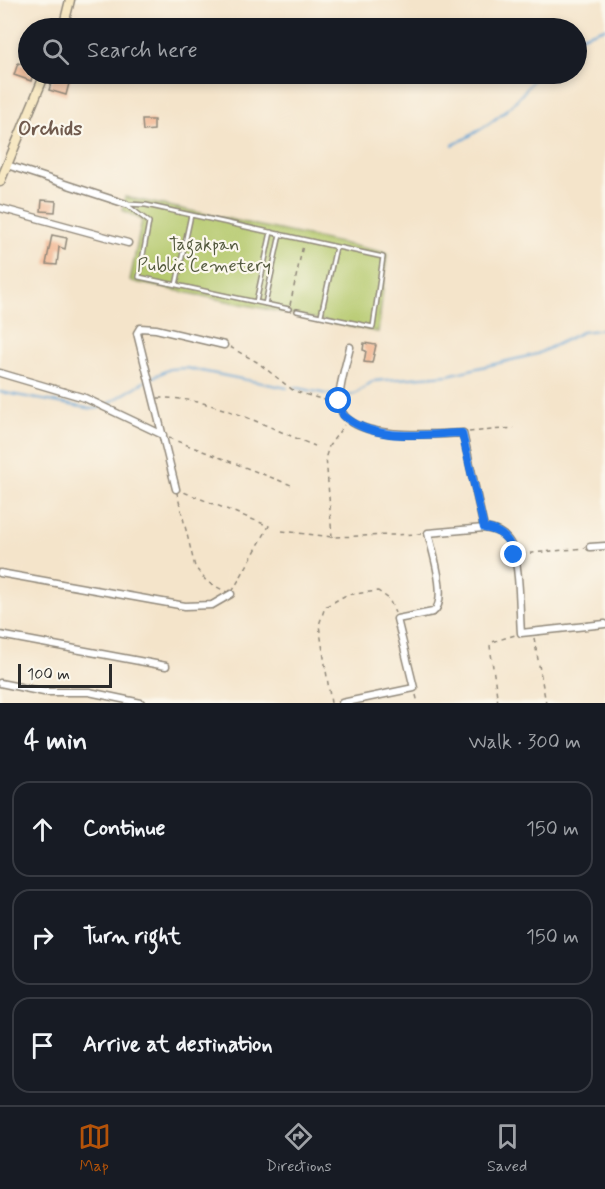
<!DOCTYPE html>
<html lang="en">
<head>
<meta charset="utf-8">
<style>
  :root { --surface:#171b24; --page:#242831; --text:#f1f3f6; --muted:#9ea1a6; --line:#363941; --accent:#b45309 }
  body { margin:0; font-family:Mynerve,sans-serif; background:var(--page); color:var(--text) }
  .scale { position:absolute; left:18px; bottom:15px; width:94px; box-sizing:border-box; padding-left:6px; border:3px solid #2b2b2b; border-top:0; font-size:16px; line-height:21px; white-space:nowrap; color:#2b2b2b; -webkit-text-stroke:4px #fbf7ec; paint-order:stroke }
  .stop { position:absolute; width:18px; height:18px; margin:-14px; border:4px solid #1a73e8; border-radius:50%; background:#fff }
  .stop.end { background:#1a73e8; border-color:#fff; box-shadow:0 2px 6px #0008 }
  .list { margin:0; padding:0; list-style:none }
  h2 { display:flex; justify-content:space-between; align-items:center; height:78px; margin:0; padding:0 24px; font-size:26px }
  h2 small { font-size:20px; font-weight:400; color:var(--muted) }
  .list li { display:grid; grid-template-columns:39px 1fr auto; gap:18px; align-items:center; box-sizing:border-box; height:96px; margin:0 12px 12px; padding:0 12px; border:2px solid var(--line); border-radius:18px }
  .list b { display:block; font-size:22px; white-space:nowrap }
  .list em { font-size:20px; font-style:normal; color:var(--muted) }
  .icon { flex:none; width:33px; height:33px; fill:none; stroke:currentColor; stroke-width:2; stroke-linecap:round; stroke-linejoin:round }
  .map { position:relative; flex:none; width:605px; height:703px; overflow:hidden }
  .search { position:absolute; background:var(--surface); box-shadow:0 3px 9px #0003; left:18px; right:18px; top:18px; height:66px; display:flex; align-items:center; gap:15px; box-sizing:border-box; padding:0 21px; border-radius:33px; color:var(--muted); font-size:22px }
  .sheet { height:402px; background:var(--surface) }
  nav { display:flex; justify-content:space-around; align-items:center; box-sizing:border-box; height:84px; border-top:2px solid var(--line); background:var(--surface); font-size:16px; color:var(--muted) }
  nav a { display:grid; justify-items:center; gap:3px }
  nav .on { color:var(--accent) }
  .map>svg:first-child { display:block }
</style>
</head>
<body>
<div class="map">
<svg width="605" height="703" viewBox="0 0 605 703">
  <rect width="100%" height="100%" fill="#fbf7ec"/>
  <filter id="ink" filterUnits="userSpaceOnUse"><feTurbulence type="fractalNoise" baseFrequency=".0167" numOctaves="2"/><feDisplacementMap in="SourceGraphic" scale="12" xChannelSelector="R" yChannelSelector="G"/><feConvolveMatrix kernelMatrix="1 2 1 2 8 2 1 2 1" color-interpolation-filters="sRGB"/></filter>
  <filter id="wash" filterUnits="userSpaceOnUse"><feTurbulence type="fractalNoise" baseFrequency=".008" numOctaves="4" result="noise"/><feDisplacementMap in="SourceGraphic" scale="24" xChannelSelector="R" yChannelSelector="G"/><feGaussianBlur stdDeviation="1.35" result="paint"/><feColorMatrix in="noise" values="0 0 0 0 0 0 0 0 0 0 0 0 0 0 0 0 0 1.4 0 .05"/><feComposite in="paint" operator="in"/></filter>
  <g filter="url(#wash)">
    <rect width="100%" height="100%" fill="#f4e4ca"/>
    <path fill="#b5c96d" stroke="#707a4c" stroke-width="1.5" d="M125 197 387 253 378 332 130 281 142 220 123 210Z"/>
    <g fill="none" stroke-linecap="round" stroke-linejoin="round">
      <path stroke="#61a1d3" stroke-width="2" d="M576 38 605 28
        M453 145C488 127 516 107 537 74
        M151 378 170 369 186 368 287 388
        M294 387 336 396
        M0 392 92 409 100 408
        M343 397 355 394 373 381 448 375 537 354 582 332 605 329
        M106 405 147 380"/>
    </g>
    <g id="blocks">
      <path fill="#f1b28c" d="M18 63 28 67V74H33L31 81 14 75Z
        M54 74 71 76 66 95 49 90Z
        M142 120H154V130L143 131Z
        M42 200 56 201 55 212 41 211Z
        M52 235 67 238 65 249 59 247 57 265 46 264Z
        M364 343 376 345 372 363 364 362 366 351 363 350Z"/>
    </g>
  </g>
  <g filter="url(#ink)">
    <use href="#blocks" fill-opacity="0" stroke="#90887a" stroke-width="1.5"/>
    <g fill="none" stroke-linecap="round" stroke-linejoin="round">
      <defs>
        <path id="service" d="M127 204 146 205 383 257 373 327 297 311
          M127 205 149 222 139 277 289 309
          M176 285 191 215
          M256 302 271 232
          M265 304 280 234
          M321 315 336 247"/>
        <path id="minor" d="M7 165 126 204
          M0 208 128 243
          M350 347C347 361 336 395 340 407 349 442 435 434 463 433L484 528
          M0 373 85 398 163 435
          M176 489 137 333 140 328 156 329 224 345
          M590 547 605 546
          M0 573 185 606 212 605 231 594
          M0 635 166 666
          M0 683 44 692H89L141 703
          M342 703 414 688 397 619 433 612C449 601 432 550 428 533L484 528C494 529 502 532 508 540 521 556 519 611 521 633L605 624"/>
        <path id="secondary" d="M63 28 70 0
          M0 182 45 74"/>
      </defs>
      <use href="#service" stroke="#90887a" stroke-width="6"/>
      <use href="#minor" stroke="#90887a" stroke-width="9"/>
      <use href="#secondary" stroke="#90887a" stroke-width="11"/>
      <path stroke="#90887a" stroke-width="1.5" stroke-dasharray="4.5 4.5" stroke-linecap="butt" d="M290 305 303 245
        M230 347 257 362 294 391 328 401
        M158 398C210 396 267 427 315 446
        M469 432 514 428
        M169 438 291 485
        M176 489 269 526 231 594 207 582 195 567Z
        M282 531 332 537 421 534
        M332 537 326 456 329 446 344 425
        M521 554 585 548
        M534 638 546 703
        M416 695 418 703
        M331 703 319 625 325 607 346 595 378 591 389 599 395 613
        M498 703 490 646 492 642 515 635"/>
      <use href="#service" stroke="#fff" stroke-width="3"/>
      <use href="#minor" stroke="#fff" stroke-width="6"/>
      <use href="#secondary" stroke="#f7e8c3" stroke-width="8"/>
    </g>
  </g>
  <g fill="none" stroke-linecap="round" stroke-linejoin="round" filter="url(#ink)">
    <path stroke="#1a73e8" stroke-width="8" d="M339 401 343 415C374 443 425 434 462 433L484 528C500 530 510 538 514 555"/>
  </g>
  <g text-anchor="middle" dominant-baseline="central" stroke-width="4.5" stroke-linejoin="round" paint-order="stroke">
    <g font-size="18" fill="#545a3f" stroke="#fbf7ec">
      <text x="204" y="245">Tagakpan<tspan x="204" dy="21">Public Cemetery</tspan></text>
    </g>
    <g font-size="20" font-weight="bold" fill="#705a4d" stroke="#fbf7ec">
      <text x="50" y="129">Orchids</text>
    </g>
  </g>
</svg>
<div class="scale">100 m</div>
<div class="stop" style="left:339px;top:401px"></div>
<div class="stop end" style="left:514px;top:555px"></div>
<div class="search"><svg class="icon" aria-label="search" viewBox="0 0 24 24"><circle cx="10" cy="10" r="6"/><path d="M15 15l6 6"/></svg>Search here</div>
</div>
<section class="sheet">
<h2>4 min<small>Walk · 300 m</small></h2>
<ul class="list">
<li><svg class="icon" aria-label="ahead" viewBox="0 0 24 24"><path d="M12 20V5M6 11l6-6 6 6"/></svg><div><b>Continue</b></div><em>150 m</em></li>
<li><svg class="icon" aria-label="right" viewBox="0 0 24 24"><path d="M7 20v-9h11M14 6l5 5-5 5"/></svg><div><b>Turn right</b></div><em>150 m</em></li>
<li><svg class="icon" aria-label="arrive" viewBox="0 0 24 24"><path d="M6 21V4h12l-3 4 3 4H6"/></svg><div><b>Arrive at destination</b></div></li>
</ul>
</section>
<nav>
<a class="on"><svg class="icon" aria-label="map" viewBox="0 0 24 24"><path d="M3 6l6-2 6 2 6-2v14l-6 2-6-2-6 2zM9 4v14M15 6v14"/></svg>Map</a>
<a><svg class="icon" aria-label="directions" viewBox="0 0 24 24"><path d="M12 3l9 9-9 9-9-9zM9 14v-3h6M13 9l2 2-2 2"/></svg>Directions</a>
<a><svg class="icon" aria-label="saved" viewBox="0 0 24 24"><path d="M7 4h10v16l-5-4-5 4z"/></svg>Saved</a>
</nav>
</body>
</html>
